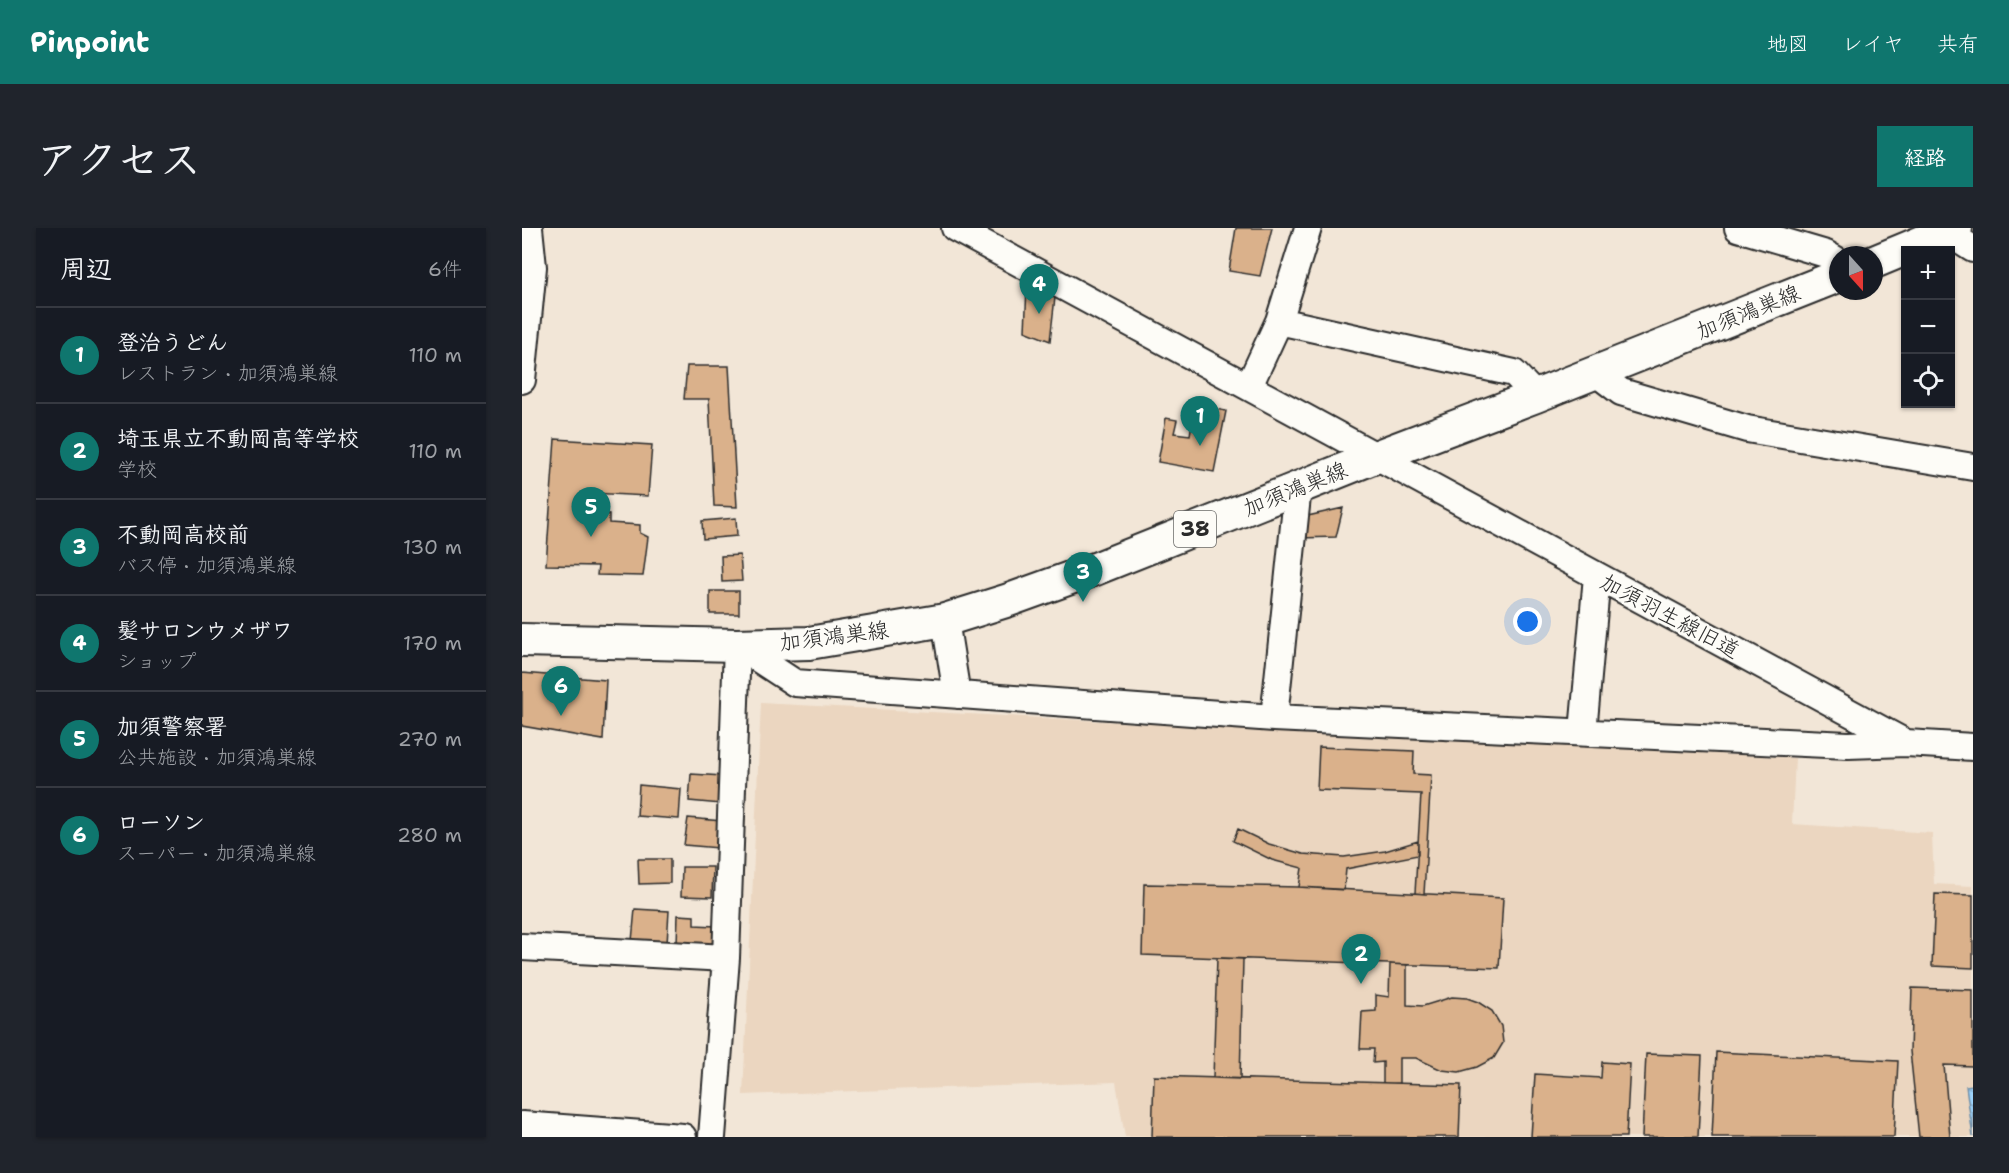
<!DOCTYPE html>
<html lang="ja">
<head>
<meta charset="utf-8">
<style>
  :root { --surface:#171b24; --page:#20242c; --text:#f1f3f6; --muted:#9ea1a6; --line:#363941; --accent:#0f766e }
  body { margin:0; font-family:"Shantell Sans","Klee One",sans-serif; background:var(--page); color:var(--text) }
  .controls { position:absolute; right:18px; top:18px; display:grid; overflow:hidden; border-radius:0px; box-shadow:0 2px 4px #0004 }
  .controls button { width:54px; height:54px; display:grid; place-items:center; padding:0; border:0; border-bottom:2px solid var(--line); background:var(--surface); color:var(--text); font:30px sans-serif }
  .compass { position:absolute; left:1307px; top:18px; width:54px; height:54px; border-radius:50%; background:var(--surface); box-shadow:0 2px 4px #0004; rotate:159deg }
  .you { position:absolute; left:1006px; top:394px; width:21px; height:21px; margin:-15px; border:4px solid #fff; border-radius:50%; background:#1a73e8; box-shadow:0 0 0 9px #1a73e833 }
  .badge { display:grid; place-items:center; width:39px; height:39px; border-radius:50%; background:var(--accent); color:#fff; font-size:20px; font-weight:700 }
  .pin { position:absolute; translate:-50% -50px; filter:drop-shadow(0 2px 3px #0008) }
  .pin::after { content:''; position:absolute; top:32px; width:21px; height:18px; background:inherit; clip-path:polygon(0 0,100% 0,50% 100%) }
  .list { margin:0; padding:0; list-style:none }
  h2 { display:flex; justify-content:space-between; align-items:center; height:78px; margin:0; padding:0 24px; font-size:26px }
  h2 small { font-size:20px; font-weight:400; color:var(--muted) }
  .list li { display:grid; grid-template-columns:39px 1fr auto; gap:18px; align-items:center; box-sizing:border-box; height:96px; padding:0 24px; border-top:2px solid var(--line) }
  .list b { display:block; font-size:22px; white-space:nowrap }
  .list p { margin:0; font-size:20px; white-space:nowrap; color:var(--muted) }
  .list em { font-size:20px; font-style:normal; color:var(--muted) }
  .icon { flex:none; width:33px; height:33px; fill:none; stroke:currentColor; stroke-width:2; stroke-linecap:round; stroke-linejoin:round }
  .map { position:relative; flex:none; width:1451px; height:909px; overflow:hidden; border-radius:0px }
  header { display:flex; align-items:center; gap:36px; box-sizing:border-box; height:84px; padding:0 30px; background:var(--accent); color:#fff }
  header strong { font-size:28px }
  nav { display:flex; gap:33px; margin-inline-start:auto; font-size:21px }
  .intro { display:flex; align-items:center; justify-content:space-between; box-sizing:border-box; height:144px; padding:0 36px }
  h1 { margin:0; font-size:42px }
  .button { padding:15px 27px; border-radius:0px; background:var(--accent); color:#fff; font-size:21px; font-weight:700 }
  main { display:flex; gap:36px; padding:0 36px }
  aside { flex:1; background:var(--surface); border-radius:0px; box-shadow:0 2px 4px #0004 }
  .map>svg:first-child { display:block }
</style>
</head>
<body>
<header>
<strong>Pinpoint</strong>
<nav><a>地図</a><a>レイヤ</a><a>共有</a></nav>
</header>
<div class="intro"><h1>アクセス</h1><a class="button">経路</a></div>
<main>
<aside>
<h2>周辺<small>6件</small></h2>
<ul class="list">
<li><span class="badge">1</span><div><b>登治うどん</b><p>レストラン · 加須鴻巣線</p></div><em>110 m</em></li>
<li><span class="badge">2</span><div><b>埼玉県立不動岡高等学校</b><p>学校</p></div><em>110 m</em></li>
<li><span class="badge">3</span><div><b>不動岡高校前</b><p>バス停 · 加須鴻巣線</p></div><em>130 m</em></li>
<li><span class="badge">4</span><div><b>髪サロンウメザワ</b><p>ショップ</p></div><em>170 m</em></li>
<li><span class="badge">5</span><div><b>加須警察署</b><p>公共施設 · 加須鴻巣線</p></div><em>270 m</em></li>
<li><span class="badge">6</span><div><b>ローソン</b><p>スーパー · 加須鴻巣線</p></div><em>280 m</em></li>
</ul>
</aside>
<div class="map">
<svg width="1451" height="909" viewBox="0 0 1451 909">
  <defs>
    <pattern id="water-waves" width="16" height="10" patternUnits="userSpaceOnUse" patternTransform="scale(1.5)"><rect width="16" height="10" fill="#9cd2fb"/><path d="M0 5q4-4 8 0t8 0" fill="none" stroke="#87b4d7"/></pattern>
  </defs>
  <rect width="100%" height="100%" fill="#f2e6d7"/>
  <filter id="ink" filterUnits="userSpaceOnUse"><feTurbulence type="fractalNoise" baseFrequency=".0167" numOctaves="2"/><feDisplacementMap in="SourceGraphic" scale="12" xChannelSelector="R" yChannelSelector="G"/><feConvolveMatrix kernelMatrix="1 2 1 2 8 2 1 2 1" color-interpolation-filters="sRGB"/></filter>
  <g filter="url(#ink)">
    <path fill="#ebd6c0" d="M239 475 1273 530 1270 596 1410 605 1412 656 1451 658V909H603L594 854 221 867Z"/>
    <path fill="url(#water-waves)" stroke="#6f8fa8" stroke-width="1.5" d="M1451 857V909L1444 858Z"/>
    <path fill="#dab18b" stroke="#2b2b2b" stroke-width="1.5" d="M714 0H750L738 48 707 43Z
      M505 59 533 69 528 113 503 103Z
      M165 138H207L215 279 192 278 187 171H162Z
      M673 177 704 183 692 244 636 234 644 190 655 192 652 205 668 207Z
      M33 211 130 217 126 268 68 265 66 284 87 286V295L118 297V305L126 309 121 348 75 347 76 338 24 337Z
      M821 280 814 309 777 310 786 288Z
      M214 290 215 308 181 311 180 293Z
      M218 327 220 353 200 354 199 328Z
      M188 363H217V386H188Z
      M0 445 84 452 81 512 0 498Z
      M797 519 892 523 891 546 909 547 902 666 893 665 899 566 795 562Z
      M169 546 201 548 199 576 167 573Z
      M117 557 159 561 157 591 115 588Z
      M166 590 200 593 197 620 162 617Z
      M716 601 747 616 781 626 822 629 863 623 896 613V627L824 641 822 662 777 659 780 640 750 632 711 613Z
      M116 631H148V655L117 656Z
      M160 639H191L190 669 159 668Z
      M622 656 777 659 981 670 977 740 620 727Z
      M1413 666 1451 667V740L1410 738Z
      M113 681 147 683 145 715 110 713Z
      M156 687 172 688V697L194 698 192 717 155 715Z
      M695 730 721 731 718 851 691 850Z
      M868 736 885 737V777L901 778 930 769 945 770 956 774 970 783 979 798 981 815 972 830 955 839 937 844 920 842 894 830H877V855H861V834L851 835 852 821H838L840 784 854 783V767L867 769Z
      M1390 760 1451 762V838L1422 837 1428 909H1397L1388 823Z
      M1194 824 1376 833 1372 909H1190Z
      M1124 826 1180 828 1176 909H1120Z
      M1080 834 1108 836 1104 909H1009L1013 846 1079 850Z
      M632 848 939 857 937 909H630Z"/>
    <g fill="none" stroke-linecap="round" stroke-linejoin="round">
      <defs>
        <path id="minor" d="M433 0 1384 515 1451 519
          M1216 0 1304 26 1316 33
          M1418 0 1451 21
          M757 93 992 145 1014 168
          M1073 144 1099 164 1225 201 1451 239
          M0 152 11 39 7 0
          M727 158 757 93 786 0
          M423 392 435 467
          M215 417 273 455 752 490 1326 517 1384 515
          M752 490 776 259
          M1061 504 1075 348
          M0 719 204 730
          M0 897 161 909
          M190 909 204 730 215 417"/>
        <path id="major" d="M1352 34 1434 0
          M0 412 215 417 287 415 423 392 487 372 573 341 853 229 1014 168 1316 48"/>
      </defs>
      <use href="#minor" stroke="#2b2b2b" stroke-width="30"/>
      <use href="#major" stroke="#2b2b2b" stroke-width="36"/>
      <use href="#minor" stroke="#fdfcf7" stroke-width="26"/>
      <use href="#major" stroke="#fdfcf7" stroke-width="32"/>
    </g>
  </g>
  <g text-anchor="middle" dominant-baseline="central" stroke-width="5" stroke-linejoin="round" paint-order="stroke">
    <rect fill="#fdfcf7" stroke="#6a6a68" stroke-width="1.5" x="652" y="283" width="42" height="36" rx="4.5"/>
    <g font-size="21" font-weight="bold" fill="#2b2b2b">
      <text x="673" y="301">38</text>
    </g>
    <g font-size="22" fill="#2b2b2b" stroke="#fdfcf7">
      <text transform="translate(1226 84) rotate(-22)">加須鴻巣線</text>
      <text transform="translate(773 261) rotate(-22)">加須鴻巣線</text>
      <text transform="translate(1148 388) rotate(28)">加須羽生線旧道</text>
      <text transform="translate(312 408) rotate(-7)">加須鴻巣線</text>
    </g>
  </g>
</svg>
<div class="controls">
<button>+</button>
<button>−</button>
<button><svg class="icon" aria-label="locate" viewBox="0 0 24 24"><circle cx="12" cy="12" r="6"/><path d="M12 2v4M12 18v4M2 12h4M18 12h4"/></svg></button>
</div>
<svg class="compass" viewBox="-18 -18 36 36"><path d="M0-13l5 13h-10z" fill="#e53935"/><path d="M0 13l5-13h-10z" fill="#9ea1a6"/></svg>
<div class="you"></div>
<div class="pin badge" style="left:678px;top:218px">1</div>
<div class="pin badge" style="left:839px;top:756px">2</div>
<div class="pin badge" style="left:561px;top:374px">3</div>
<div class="pin badge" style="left:517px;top:86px">4</div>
<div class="pin badge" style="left:69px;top:309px">5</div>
<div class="pin badge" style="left:39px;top:488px">6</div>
</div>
</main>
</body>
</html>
